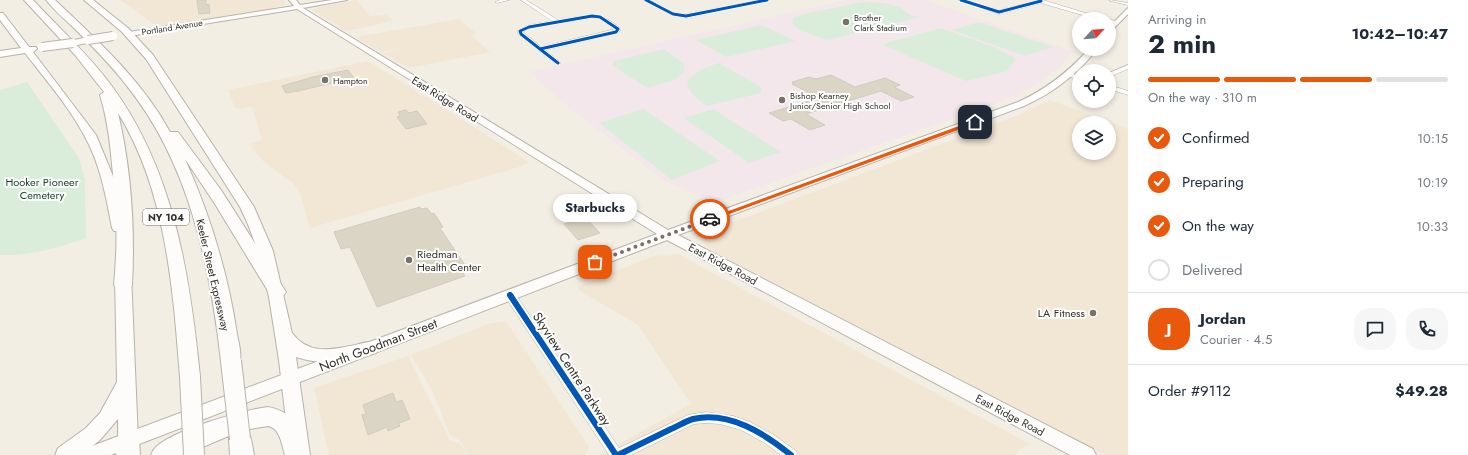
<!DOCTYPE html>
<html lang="en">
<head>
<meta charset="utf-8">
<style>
  :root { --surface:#fff; --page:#f6f6f7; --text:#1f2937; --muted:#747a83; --line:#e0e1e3; --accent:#ea580c }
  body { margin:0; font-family:Jost,sans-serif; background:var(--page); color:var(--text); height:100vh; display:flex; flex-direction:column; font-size:15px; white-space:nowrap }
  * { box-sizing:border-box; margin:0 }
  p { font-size:13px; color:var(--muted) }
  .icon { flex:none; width:22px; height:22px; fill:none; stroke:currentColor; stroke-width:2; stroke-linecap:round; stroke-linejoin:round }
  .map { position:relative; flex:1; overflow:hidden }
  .sheet { display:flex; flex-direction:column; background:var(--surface); width:340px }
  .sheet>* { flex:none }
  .needle { width:26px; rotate:64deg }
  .controls { position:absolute; left:1072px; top:12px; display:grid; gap:8px }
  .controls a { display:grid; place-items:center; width:44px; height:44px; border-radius:50%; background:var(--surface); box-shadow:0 2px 6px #0003; font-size:20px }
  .pin { position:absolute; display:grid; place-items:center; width:34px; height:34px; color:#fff; margin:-17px; border-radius:8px; box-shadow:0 2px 6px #0006 }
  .courier { position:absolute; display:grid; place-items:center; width:40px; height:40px; margin:-20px; border:3px solid #ea580c; border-radius:50%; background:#fff; color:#222; box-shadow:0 1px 5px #0007 }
  .bubble { position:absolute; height:28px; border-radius:14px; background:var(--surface); box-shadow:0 2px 6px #0003; font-size:13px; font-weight:700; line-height:28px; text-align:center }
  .head em { font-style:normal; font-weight:700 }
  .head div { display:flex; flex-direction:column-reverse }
  .head { display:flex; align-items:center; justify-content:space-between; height:68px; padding:0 20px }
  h1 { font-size:26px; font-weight:700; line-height:30px }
  .bar { display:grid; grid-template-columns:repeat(4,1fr); gap:6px 4px; align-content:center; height:48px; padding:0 20px }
  .bar i { height:5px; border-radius:3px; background:var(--line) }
  .bar .on { background:var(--accent) }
  .bar p { grid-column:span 4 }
  .line { display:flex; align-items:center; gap:10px; padding:0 20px; border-top:1px solid var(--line) }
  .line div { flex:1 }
  .round { display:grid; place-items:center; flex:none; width:42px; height:42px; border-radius:16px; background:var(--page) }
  ol { padding:0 20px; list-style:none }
  li { display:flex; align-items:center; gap:12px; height:44px }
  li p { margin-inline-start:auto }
  li .icon { padding:4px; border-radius:50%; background:var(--accent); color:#fff; stroke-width:4 }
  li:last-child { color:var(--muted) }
  li i { width:22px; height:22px; border:2px solid var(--line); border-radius:50% }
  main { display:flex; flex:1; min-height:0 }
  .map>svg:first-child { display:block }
  .built { fill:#f1e7d4; fill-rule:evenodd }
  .education { fill:#f3e7eb }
  .green { fill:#daedda }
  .building { fill:#dbd5c5; stroke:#d0ccc4 }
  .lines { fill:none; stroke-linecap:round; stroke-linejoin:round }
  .street-casing { stroke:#b7b3ab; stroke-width:1 }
  .secondary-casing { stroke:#b7b3ab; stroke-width:2 }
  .primary-casing { stroke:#b7b3ab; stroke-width:2 }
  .highway-casing { stroke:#b7b3ab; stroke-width:2 }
  .street { fill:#fdfcfb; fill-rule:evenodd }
  .secondary { fill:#fdfcfb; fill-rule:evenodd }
  .primary { fill:#fdfcfb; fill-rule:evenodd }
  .highway { fill:#fdfcfb; fill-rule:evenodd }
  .primary-bridge-casing { stroke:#b7b3ab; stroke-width:10; stroke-linecap:butt }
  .highway-bridge-casing { stroke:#b7b3ab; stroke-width:22; stroke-linecap:butt }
  .primary-bridge { stroke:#fdfcfb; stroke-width:8 }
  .highway-bridge { stroke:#fdfcfb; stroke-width:20 }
  .cycleway-far2-casing { stroke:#fff; stroke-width:4.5 }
  .cycleway-far1-casing { stroke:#fff; stroke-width:8 }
  .cycleway-casing { stroke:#fff; stroke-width:9 }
  .cycleway-far2 { stroke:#0057b8; stroke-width:3 }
  .cycleway-far1 { stroke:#0057b8; stroke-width:5 }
  .cycleway { stroke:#0057b8; stroke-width:6 }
  .route { fill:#ea580c }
  .done { stroke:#767269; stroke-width:4; stroke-dasharray:0 7.2 }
  .poi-dot { fill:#767269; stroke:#fff; stroke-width:1.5 }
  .labels { text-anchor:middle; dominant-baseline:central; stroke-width:4; stroke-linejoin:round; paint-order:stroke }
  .far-poi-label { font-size:9px; fill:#322f28; stroke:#fff; text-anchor:start }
  .far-street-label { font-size:9px; fill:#322f28; stroke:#fff }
  .shield { fill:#fff; stroke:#706d68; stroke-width:1 }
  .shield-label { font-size:10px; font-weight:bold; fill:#322f28 }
  .street-label { font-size:11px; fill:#322f28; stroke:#fff }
  .park-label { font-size:11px; fill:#143e26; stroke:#fff }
  .poi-label { font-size:11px; fill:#322f28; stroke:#fff; text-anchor:start }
  .near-street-label { font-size:13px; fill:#322f28; stroke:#fff }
</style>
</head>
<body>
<main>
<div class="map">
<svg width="1128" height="455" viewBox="0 0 1128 455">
  <rect width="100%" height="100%" fill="#f3eee3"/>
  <path class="built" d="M120,0H284L285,4L272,9L157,26Z
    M357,0L370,16L387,15L392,20L376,25L346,31L313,10L318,7Z
    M459,19L477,34L471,35L490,52L409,68L383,53L408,47L380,52L356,37Z
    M368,61L452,113L529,162L519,167L310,228L300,193L294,184L263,161L249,144L262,140L252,106L242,109L235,108L228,90Z
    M1050,100L1128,129V455H1106L711,251L704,243L702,238L709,231L1016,116ZM1079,123H1109V153H1079Z
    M679,254L711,272L1030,444L1019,450L1015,455H599L691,404L638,325L580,291L577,287L653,256Z
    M506,321L589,447L585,455H468L461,441L450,435L433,392L411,355L488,324Z
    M408,356L450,440L461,444L466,455H329L314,388Z"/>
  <path class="education" d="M845,0H924L1074,51L1057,70L1040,82L1019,94L989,106L716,202L664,181L572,110L529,72Z"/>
  <path class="green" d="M864,2L884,3L899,7L912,16L920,17L827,40L802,31L793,25V18L808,13Z
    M979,22L1053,47L1025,56L951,30Z
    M762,25L795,41L726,57L696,40Z
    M941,28L996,48L1016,59L1007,71L966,81L885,46L883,44Z
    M664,49L684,64V72L675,80L647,88L612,65L614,61Z
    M719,63L761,87V93L707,106C697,99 689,94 687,81C697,71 706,67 719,63Z
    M27,82L79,158L85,180L86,238C58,248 30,256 0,255V90Z
    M643,109L720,161L672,180L599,123Z
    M713,109L781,152L749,163L684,118Z"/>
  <path class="building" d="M197,0H206V5L209,4L210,13L199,14Z
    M348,70L354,78L298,91L286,93L282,86L313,77Z
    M831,75L855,87L885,78L900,85L894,87L914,97L901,101L881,91L806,114L825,125L810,130L791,119L783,121L769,113L818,98L792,84L794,83L792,82L809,77L816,79Z
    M406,110L409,113L417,111L427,124L406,129L397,117L400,116L398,112Z
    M420,207L421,209L427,208L432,214L434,213L443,227L440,228L469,271L463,273L465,276L377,307L350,247L341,249L334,232Z
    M585,217L600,233L578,240L564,224Z
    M393,393L396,402L402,400L410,419L399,423L400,426L388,431L387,427L368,435L362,415L366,414L363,405Z"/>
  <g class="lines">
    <defs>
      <path id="street" d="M509,0L497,3L495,2L500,0Z
        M521,0H526L558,20C585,16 599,9 621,29L618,33L545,50L561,63L556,64L518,34V30L529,25L552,21ZM592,18H599L615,29L541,47L523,32L530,28Z
        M644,0H650L674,13L686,14L760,0H769L686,18L671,15Z
        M959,0H966L999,10L1035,1V0H1043L1105,19H1096L1041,3L999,14Z
        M1110,0L1128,3V5L1110,1Z
        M1109,19L1118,22L1119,23L1116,25L1109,23Z
        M1128,65V69L1109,77V73Z
        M1070,73L1079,76V80L1068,76L1067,75Z
        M1109,85L1128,91V95L1109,89Z
        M510,291L514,292L619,448L688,415L706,412L733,416L750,422L774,435L796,451L798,455H781L765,443L741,430L720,424L706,423L694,424L631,455H609L506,298L505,295L506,292Z"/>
      <path id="secondary" d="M289,0H296L300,5L332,0H347L303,8L668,230L1018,102C1047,89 1068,72 1089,49H1097C1078,74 1053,93 1024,106L678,235L1093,449L1096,455H1070L667,240L111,455H81L84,449L657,234L297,9L129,36L125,34L129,32L294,6Z
        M1128,8V14L1109,33V27Z"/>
      <path id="primary" d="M84,0H93L128,28L153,55L254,207L273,251L292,333C309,355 330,350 355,345C363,343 368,341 376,343L379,348L376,353C349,361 323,366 296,357L310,455H290L279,360L269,297L258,251L247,222L240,207L146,59L122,32Z
        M0,13H3L29,47H36L37,49L33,52L96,135L115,181L126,228L124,231H114L112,228C106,196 100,163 84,135C68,105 45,79 25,53L0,57V51L21,48L0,20Z
        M88,37L92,40L91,42L73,46L69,43L70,41Z
        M123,268L128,269L131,273L138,441L135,447L128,450L121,447L118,441V419L100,440L81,455H55L58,448L86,428L100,413L117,382L115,273L118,269Z"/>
      <path id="highway" d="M24,0H33C59,28 88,54 111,85C174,170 190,275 200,377L197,383L190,385L183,383L180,377C173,289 166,190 118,113C131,168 135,228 132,285L129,289L123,291L117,289L114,285C118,245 117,205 112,165C110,141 107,118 100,95L104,92L75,55Z
        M46,0H55C97,40 142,80 170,132H178L221,190L286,292L283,296L277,298L271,296L215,204L185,159C210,215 228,273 237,334C239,345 243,357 238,367L231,369L224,367L221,361C210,265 189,163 127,86C111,65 92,46 74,28C64,19 54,10 46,0Z
        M268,407C296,412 300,431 309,455H285C282,445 280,428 268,426L244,430L248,432L251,439L254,455H230L229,439L231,435L184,455H151C152,452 154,449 156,447C174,430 243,410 268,407Z
        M128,431L136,434L139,441L140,455H116L117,441L120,434Z"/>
    </defs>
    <use href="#street" class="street-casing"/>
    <use href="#secondary" class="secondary-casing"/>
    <use href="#primary" class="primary-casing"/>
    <use href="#highway" class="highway-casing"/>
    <use href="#street" class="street"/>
    <use href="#secondary" class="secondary"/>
    <use href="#primary" class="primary"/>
    <use href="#highway" class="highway"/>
    <defs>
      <path id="primary-bridge" d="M88,40L113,36
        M42,47L73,43"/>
      <path id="highway-bridge" d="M231,361L240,439
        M190,377L194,455"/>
    </defs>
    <use href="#primary-bridge" class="primary-bridge-casing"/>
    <use href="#highway-bridge" class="highway-bridge-casing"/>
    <use href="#primary-bridge" class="primary-bridge"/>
    <use href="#highway-bridge" class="highway-bridge"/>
    <defs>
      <path id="cycleway-far2" d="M646,0L673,14L686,16L767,0
        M961,0L999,12L1041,1
        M592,16L600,17L618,29L616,32L540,49L521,34L520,31L529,27Z
        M540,49L558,63"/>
      <path id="cycleway-far1" d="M510,295L511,296"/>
      <path id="cycleway" d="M510,295L616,455
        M618,455C636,446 653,438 671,429C678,426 686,421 693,419C729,411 764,433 791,455"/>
    </defs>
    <use href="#cycleway-far2" class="cycleway-far2-casing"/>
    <use href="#cycleway-far1" class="cycleway-far1-casing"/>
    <use href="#cycleway" class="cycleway-casing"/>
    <use href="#cycleway-far2" class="cycleway-far2"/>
    <use href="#cycleway-far1" class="cycleway-far1"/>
    <use href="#cycleway" class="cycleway"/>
  </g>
  <path class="route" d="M975,120L977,123L713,220L707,219Z"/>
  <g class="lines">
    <path class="done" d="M595,262L710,219"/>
  </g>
  <g class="poi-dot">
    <circle cx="846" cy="22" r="4"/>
    <circle cx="325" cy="80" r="4"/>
    <circle cx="782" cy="100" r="4"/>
    <circle cx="409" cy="260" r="4"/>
    <circle cx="1093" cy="313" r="4"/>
  </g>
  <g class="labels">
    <g class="far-poi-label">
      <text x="854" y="17">Brother<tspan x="854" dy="10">Clark Stadium</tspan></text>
      <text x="333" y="80">Hampton</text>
      <text x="790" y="95">Bishop Kearney<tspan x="790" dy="10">Junior/Senior High School</tspan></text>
    </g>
    <g class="far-street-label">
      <text transform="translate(172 27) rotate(-9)">Portland Avenue</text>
    </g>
    <rect class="shield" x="143" y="209" width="46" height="16" rx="3"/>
    <g class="shield-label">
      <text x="166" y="217">NY 104</text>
    </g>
    <g class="street-label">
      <text transform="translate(445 99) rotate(32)">East Ridge Road</text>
      <text transform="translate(723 264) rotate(28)">East Ridge Road</text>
      <text transform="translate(213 275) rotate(77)">Keeler Street Expressway</text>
      <text transform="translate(1010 415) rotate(28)">East Ridge Road</text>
    </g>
    <g class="park-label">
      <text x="42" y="182">Hooker Pioneer<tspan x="42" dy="13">Cemetery</tspan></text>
    </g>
    <g class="poi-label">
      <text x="417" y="254">Riedman<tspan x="417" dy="13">Health Center</tspan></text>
      <text x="1085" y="313" text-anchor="end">LA Fitness</text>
    </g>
    <g class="near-street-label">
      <text transform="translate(378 345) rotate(-21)">North Goodman Street</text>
      <text transform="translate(572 369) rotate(57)">Skyview Centre Parkway</text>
    </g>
  </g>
</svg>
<div class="controls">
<a><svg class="needle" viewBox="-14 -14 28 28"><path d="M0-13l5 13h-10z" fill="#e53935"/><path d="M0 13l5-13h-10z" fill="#747a83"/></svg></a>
<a><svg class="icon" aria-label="locate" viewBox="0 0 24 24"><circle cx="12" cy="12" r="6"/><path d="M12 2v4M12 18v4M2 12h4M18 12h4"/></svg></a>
<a><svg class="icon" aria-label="layers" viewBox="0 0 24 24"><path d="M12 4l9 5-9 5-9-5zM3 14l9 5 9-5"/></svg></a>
</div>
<div class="pin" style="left:595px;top:262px;background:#ea580c"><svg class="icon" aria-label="bag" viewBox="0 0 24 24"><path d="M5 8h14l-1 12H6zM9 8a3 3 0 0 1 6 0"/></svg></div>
<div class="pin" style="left:975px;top:122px;background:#1f2937"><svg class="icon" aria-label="home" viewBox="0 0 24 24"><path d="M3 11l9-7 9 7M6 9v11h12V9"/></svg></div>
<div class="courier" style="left:710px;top:219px"><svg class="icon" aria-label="car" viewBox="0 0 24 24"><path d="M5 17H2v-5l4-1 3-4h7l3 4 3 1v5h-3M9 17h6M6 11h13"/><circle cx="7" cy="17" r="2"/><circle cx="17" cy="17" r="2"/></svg></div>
<div class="bubble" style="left:553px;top:194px;width:84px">Starbucks</div>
</div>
<section class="sheet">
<div class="head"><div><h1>2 min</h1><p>Arriving in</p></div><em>10:42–10:47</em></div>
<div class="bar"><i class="on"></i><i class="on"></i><i class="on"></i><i></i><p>On the way · 310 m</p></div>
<ol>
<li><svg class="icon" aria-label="check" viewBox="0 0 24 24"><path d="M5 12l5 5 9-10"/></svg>Confirmed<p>10:15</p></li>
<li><svg class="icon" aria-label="check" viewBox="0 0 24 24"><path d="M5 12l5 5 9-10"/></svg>Preparing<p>10:19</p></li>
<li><svg class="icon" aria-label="check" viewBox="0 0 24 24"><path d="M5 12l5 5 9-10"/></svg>On the way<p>10:33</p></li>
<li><i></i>Delivered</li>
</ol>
<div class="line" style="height:72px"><b class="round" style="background:var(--accent);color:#fff">J</b><div><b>Jordan</b><p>Courier · 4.5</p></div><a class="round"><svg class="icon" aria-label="chat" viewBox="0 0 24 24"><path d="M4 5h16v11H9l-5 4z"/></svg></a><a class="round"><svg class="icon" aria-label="phone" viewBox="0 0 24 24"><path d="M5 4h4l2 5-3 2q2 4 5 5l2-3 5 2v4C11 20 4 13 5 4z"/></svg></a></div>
<div class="line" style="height:52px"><div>Order #9112</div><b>$49.28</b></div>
</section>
</main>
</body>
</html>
